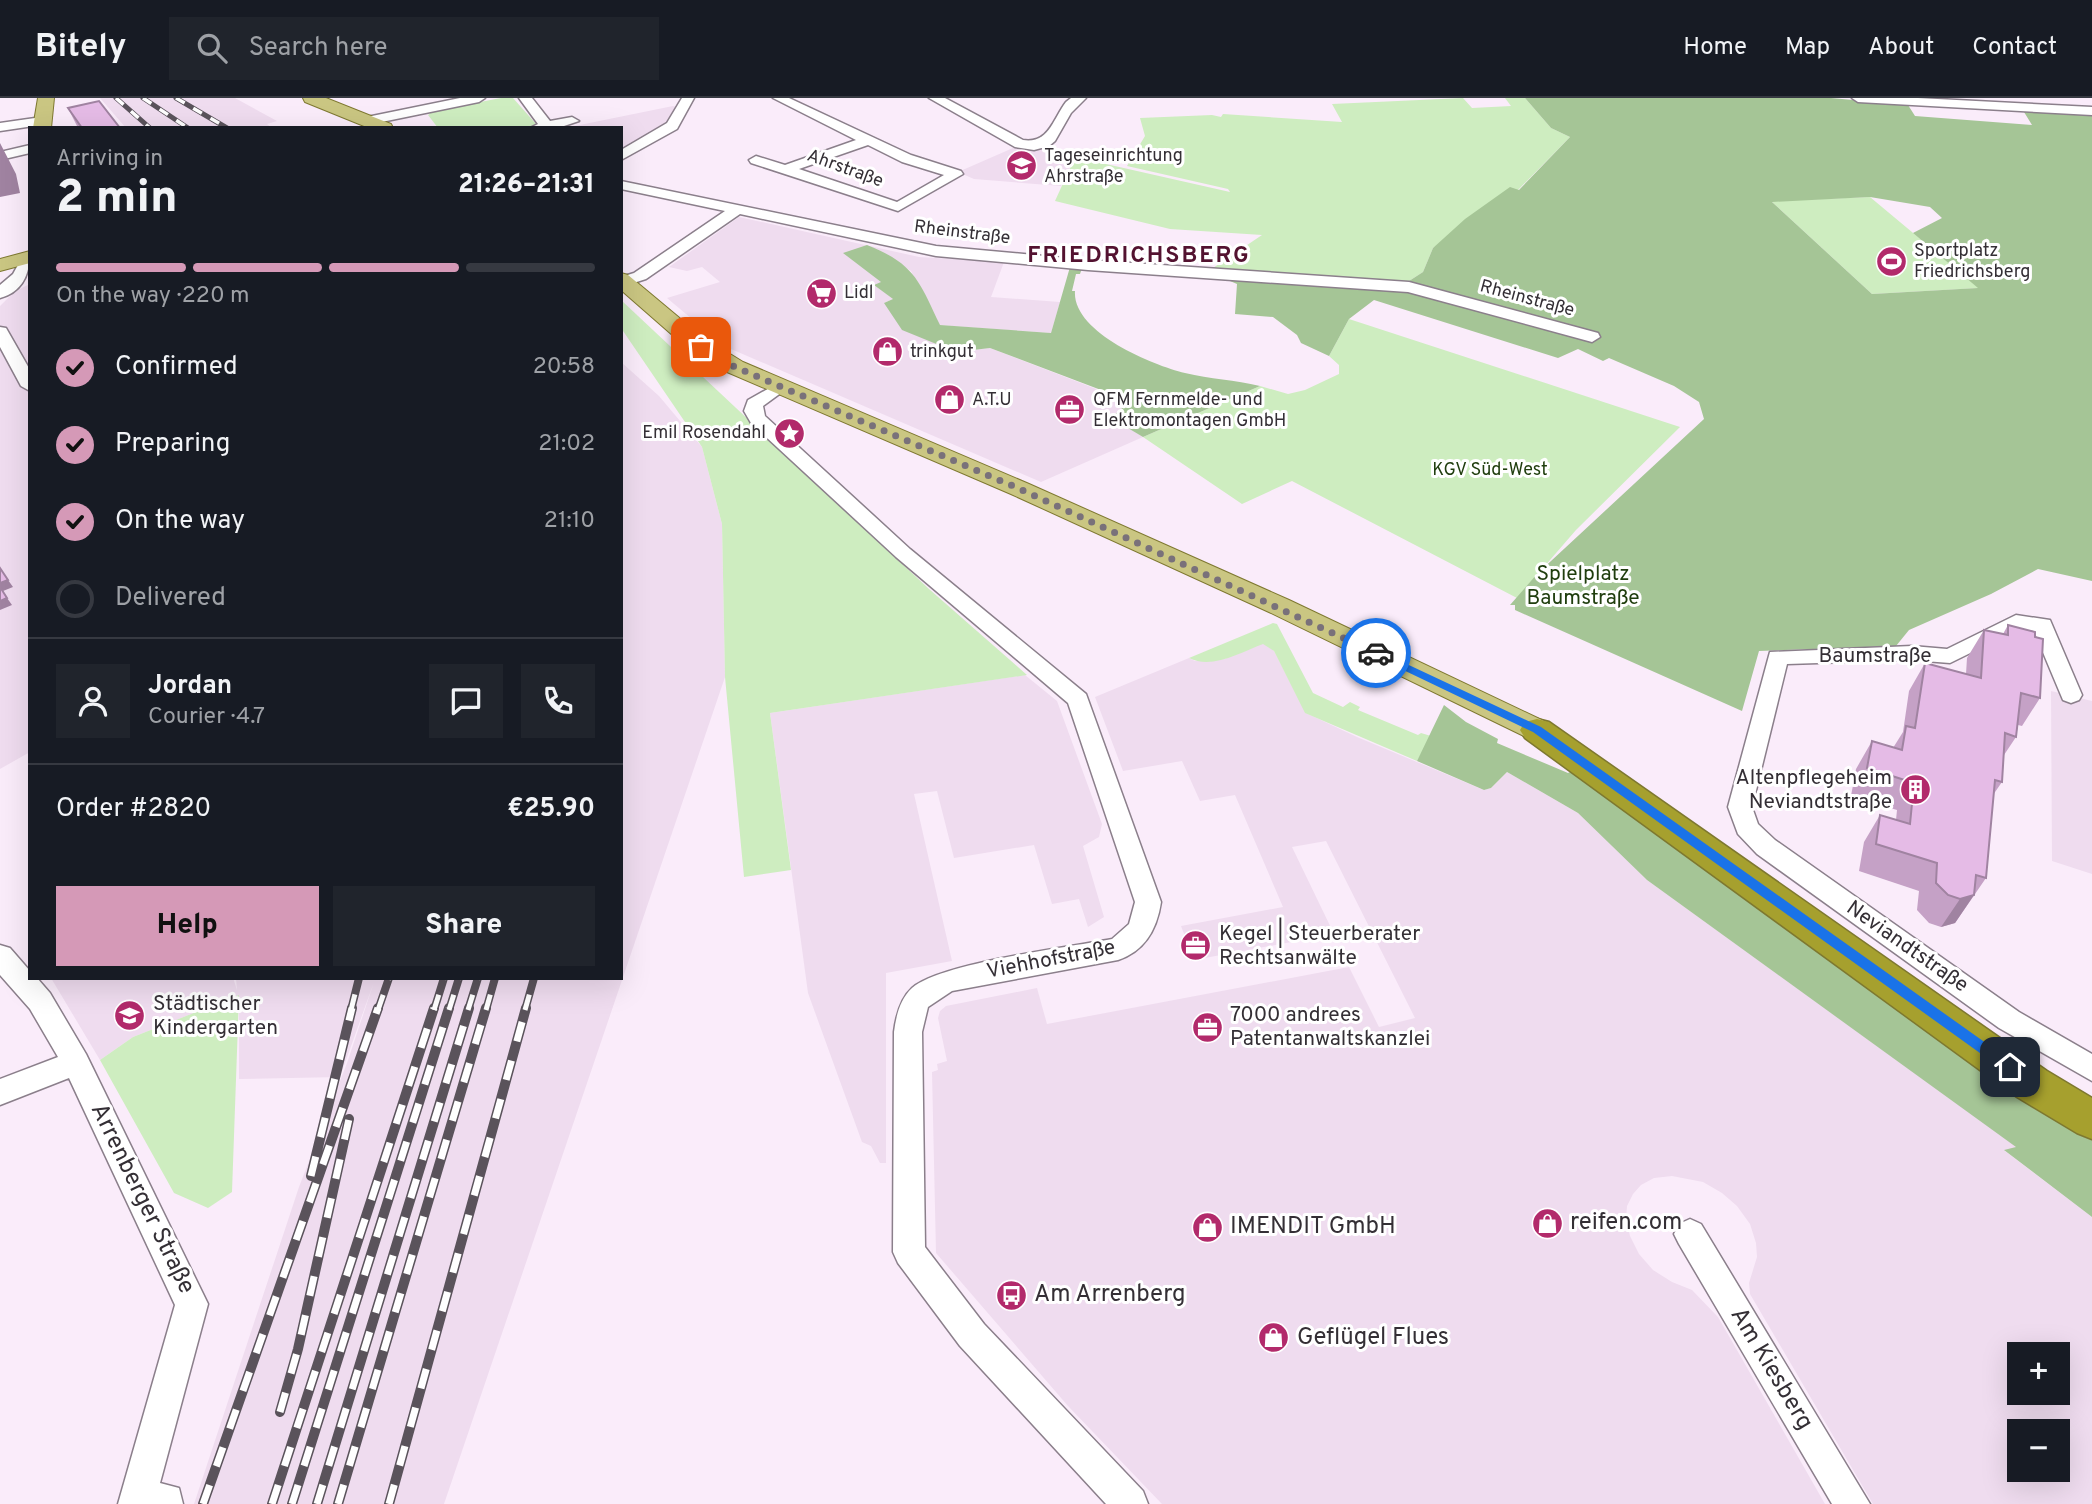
<!DOCTYPE html>
<html lang="en">
<head>
<meta charset="utf-8">
<style>
  :root { --surface:#171b24; --page:#20242c; --text:#f1f3f6; --muted:#9ea1a6; --line:#363941; --accent:#d599b7 }
  body { margin:0; font-family:Overpass,sans-serif; background:var(--page); color:var(--text); height:100vh; display:flex; flex-direction:column; font-size:26px; white-space:nowrap }
  * { box-sizing:border-box; margin:0 }
  p { font-size:23px; color:var(--muted) }
  .icon { flex:none; width:38px; height:38px; fill:none; stroke:currentColor; stroke-width:2; stroke-linecap:round; stroke-linejoin:round }
  .map { position:relative; flex:1; overflow:hidden }
  .drawer { position:absolute; left:28px; top:28px; width:595px; height:854px; display:flex; flex-direction:column; background:var(--surface); border-radius:0px; box-shadow:0 7px 28px #0002 }
  .drawer>* { flex:none }
  .buttons { position:absolute; left:2007px; top:1244px; display:grid; gap:14px }
  .buttons a { display:grid; place-items:center; width:63px; height:63px; border-radius:0px; background:var(--surface); box-shadow:0 7px 28px #0002; font-size:35px }
  .pin { position:absolute; display:grid; place-items:center; width:60px; height:60px; color:#fff; margin:-30px; border-radius:14px; box-shadow:0 4px 10px #0006 }
  .courier { position:absolute; display:grid; place-items:center; width:70px; height:70px; margin:-35px; border:5px solid #1a73e8; border-radius:50%; background:#fff; color:#222; box-shadow:0 2px 9px #0007 }
  .summary em { font-style:normal; font-weight:800 }
  .summary div { display:flex; flex-direction:column-reverse }
  .summary { display:flex; align-items:center; justify-content:space-between; height:119px; padding:0 28px }
  h1 { font-size:46px; font-weight:800; line-height:52px }
  .bar { display:grid; grid-template-columns:repeat(4,1fr); gap:10px 7px; align-content:center; height:84px; padding:0 28px }
  .bar i { height:9px; border-radius:5px; background:var(--line) }
  .bar .on { background:var(--accent) }
  .bar p { grid-column:span 4 }
  .line { display:flex; align-items:center; gap:18px; padding:0 28px; border-top:2px solid var(--line) }
  .line div { flex:1 }
  .round { display:grid; place-items:center; flex:none; width:74px; height:74px; border-radius:0px; background:var(--page) }
  ol { padding:0 28px; list-style:none }
  li { display:flex; align-items:center; gap:21px; height:77px }
  li p { margin-inline-start:auto }
  li .icon { padding:7px; border-radius:50%; background:var(--accent); color:#111; stroke-width:4 }
  li:last-child { color:var(--muted) }
  li i { width:38px; height:38px; border:4px solid var(--line); border-radius:50% }
  .cta { display:flex; gap:14px; margin-top:auto; padding:14px 28px }
  .cta a { flex:1; height:80px; border-radius:0px; background:var(--accent); color:#111; font-size:28px; font-weight:800; line-height:80px; text-align:center }
  .cta a+a { background:var(--page); color:var(--text) }
  header { display:flex; align-items:center; gap:42px; box-sizing:border-box; height:98px; padding:0 35px; background:var(--surface); border-bottom:2px solid var(--line) }
  header strong { font-size:33px }
  nav { display:flex; gap:38px; margin-inline-start:auto; font-size:24px }
  .search { width:490px; height:63px; background:var(--page); display:flex; align-items:center; gap:18px; box-sizing:border-box; padding:0 24px; border-radius:0px; color:var(--muted); font-size:26px }
  .map>svg:first-child { display:block }
  .built { fill:#efdcef; fill-rule:evenodd }
  .green { fill:#ceedc0 }
  .forest { fill:#a5c596; fill-rule:evenodd }
  .lines { fill:none; stroke-linecap:round; stroke-linejoin:round }
  .minor-casing { stroke:#8b7f8b; stroke-width:3 }
  .major-casing { stroke:#7e7830; stroke-width:2 }
  .highway-casing { stroke:#7e7830; stroke-width:3 }
  .minor { fill:#fff; fill-rule:evenodd }
  .major { fill:#cac682; fill-rule:evenodd }
  .highway { fill:#a6a02e; fill-rule:evenodd }
  .rail-far2-casing { stroke:#5a535b; stroke-width:5 }
  .rail-far1-casing { stroke:#5a535b; stroke-width:8 }
  .rail-casing { stroke:#5a535b; stroke-width:10 }
  .rail-far2 { stroke:#fff; stroke-width:3.5; stroke-dasharray:10; stroke-linecap:butt }
  .rail-far1 { stroke:#fff; stroke-width:5; stroke-dasharray:16; stroke-linecap:butt }
  .rail { stroke:#fff; stroke-width:7; stroke-dasharray:20; stroke-linecap:butt }
  .wall { fill:#c5a1c6 }
  .shaded-wall { fill:#a083a1 }
  .building { fill:#e5bbe6; stroke:#a083a1; stroke-width:2 }
  .route { fill:#1a73e8 }
  .done { stroke:#79717a; stroke-width:7; stroke-dasharray:0 12.6 }
  .labels { text-anchor:middle; dominant-baseline:central; stroke-width:6; stroke-linejoin:round; paint-order:stroke }
  .far-poi-label { font-size:18px; fill:#342f35; stroke:#fff; text-anchor:start }
  .far-street-label { font-size:18px; fill:#342f35; stroke:#fff }
  .far-park-label { font-size:18px; fill:#203e0e; stroke:#fff }
  .park-label { font-size:21px; fill:#203e0e; stroke:#fff }
  .street-label { font-size:21px; fill:#342f35; stroke:#fff }
  .poi-label { font-size:21px; fill:#342f35; stroke:#fff; text-anchor:start }
  .far-district-label { font-size:23px; font-weight:bold; letter-spacing:2px; fill:#531230; stroke:#fff }
  .near-street-label { font-size:24px; fill:#342f35; stroke:#fff }
  .near-poi-label { font-size:24px; fill:#342f35; stroke:#fff; text-anchor:start }
</style>
</head>
<body>
<header>
<strong>Bitely</strong>
<div class="search"><svg class="icon" aria-label="search" viewBox="0 0 24 24"><circle cx="10" cy="10" r="6"/><path d="M15 15l6 6"/></svg>Search here</div>
<nav><a>Home</a><a>Map</a><a>About</a><a>Contact</a></nav>
</header>
<div class="map">
<svg width="2092" height="1406" viewBox="0 0 2092 1406">
  <rect width="100%" height="100%" fill="#faecfa"/>
  <path class="built" d="M100,0H235L277,23L267,26L272,30H126Z
    M673,8L677,9L668,27L621,54V30H565Z
    M1013,50L1045,51L1075,59L1061,88L974,81L958,74Z
    M739,119L919,159L1004,164L991,199L1060,204L1051,235L939,227L911,173L876,151L882,184L875,187L893,201L884,205L956,254L990,250L1130,304L1112,320L1143,339L1041,384L724,248L667,200L720,184L702,169L687,173L669,169Z
    M30,186V654L0,671V208L15,193Z
    M621,264L659,298L702,349L722,426L725,579L444,1406H194L299,1089L347,965L374,884L340,979L239,981V897L133,939L100,962L51,880H233L237,892L236,880H621Z
    M1263,545L1274,553L1306,615L1357,639L1484,692L1491,690L1507,674L1578,715L1647,782L2017,1049L2005,1053L2092,1119V1406H1873L1750,1196L1749,1185L1757,1159L1756,1145L1750,1126L1737,1108L1722,1095L1703,1084L1672,1078L1654,1080L1641,1087L1633,1096L1627,1108L1626,1122L1630,1138L1639,1156L1653,1172L1672,1184L1692,1192L1718,1219L1825,1406H1162L1068,1308L936,1155L932,974L938,972L937,966L947,963L938,920L940,913L946,908L1037,890L1047,926L1349,869L1379,929L1415,920L1326,743L1292,749L1334,836L1194,862L1181,828L1283,809L1235,697L1200,703L1182,663L1123,673L1095,599L1189,560L1195,563L1224,561ZM2020,1256H2058V1295H2020ZM2020,1334H2058V1372H2020Z
    M1025,577L1057,603L1102,726L1099,739L1083,748L1104,819L1088,829L1079,801L1052,806L1034,747L954,760L937,693L914,696L952,863L886,875V1065H880L871,1048L862,1044L808,895L770,615Z
    M2051,593L2092,603V776L2052,763Z"/>
  <path class="green" d="M501,0H513L537,27L522,30H438L428,17L433,13Z
    M1463,0L1472,10L1511,8L1505,0H1525L1551,30L1570,39L1518,92L1433,150L1423,174L1406,185L1210,172L1262,137L1170,131L1055,103L1075,59L1230,94L1228,91L1127,68L1145,38L1140,20L1212,17L1221,19L1223,16L1342,24L1332,6Z
    M1870,99L1979,190L1872,196L1771,103Z
    M621,202L929,491L1027,577L770,615L791,772L744,779L725,579L722,426L702,349L621,230Z
    M1349,221L1680,329L1576,432L1517,500L1292,383L1242,406L1143,339L1260,288L1288,296L1305,292L1339,276V267L1329,258Z
    M1273,525L1277,526L1313,595L1343,609L1350,604L1360,609L1358,612L1418,637L1421,635L1431,638L1417,663L1305,615L1274,553L1263,546C1241,554 1212,572 1189,560Z
    M239,897L232,1094L208,1110L174,1095L100,962L133,939Z"/>
  <path class="forest" d="M1525,0H1831L1908,7L1915,18L2032,27L2024,14L2092,16V483L2038,471L1991,496L1909,532L1896,548L1759,553L1742,613L1515,512V507H1510L1537,476L1704,321L1699,304L1674,288L1609,260L1603,263L1578,251L1558,260L1374,202L1349,221L1329,258L1301,245L1297,237L1273,219L1235,216L1237,186L1223,180L1406,185L1423,174L1433,150L1465,121L1510,89L1519,92L1570,39L1551,30ZM1870,99L1930,109L1942,120L1913,135L1978,190L1872,196L1772,104Z
    M867,147C915,166 919,183 940,227L1051,235L1070,169L1082,170L1080,176H1076L1072,193H1075C1072,234 1152,267 1185,275C1210,281 1235,282 1260,288L1143,339L1111,320L1130,303L990,250L956,254L902,232L884,205L893,201L874,187L881,184L843,155Z
    M1444,607L1466,624L1498,641L1497,645L1568,675L1572,673L2092,1035V1119L2004,1052L2016,1049L1647,782L1578,715L1507,674L1491,690L1484,692L1417,663Z"/>
  <g class="lines">
    <defs>
      <path id="minor" d="M460,0H485L479,4L367,27L360,23L367,19Z
        M519,0H532L550,23L572,19L579,23L558,30H530L538,26Z
        M682,0H694L677,31L621,62V52L667,25Z
        M773,0H789L911,57L961,73L963,76L898,113L751,65L749,62L756,58L785,67L856,42ZM868,47L902,64L944,77L897,104L799,71Z
        M929,0H945L1023,42C1049,46 1053,21 1066,4L1071,0H1086L1071,15L1055,43L1049,48L1034,52L1015,49Z
        M1852,0H1918L2092,9V17L1858,4Z
        M42,19L47,20V26L0,33V25Z
        M30,47V55L0,62V54Z
        M621,83L936,148L1088,162L1409,184L1598,235L1600,239L1592,244L1408,194L1088,172L936,158L740,116L646,181L624,188L621,187V179L634,175L725,113L621,91Z
        M30,154C30,175 23,194 0,200V187L13,176L24,156Z
        M0,229L6,230L30,272V293L21,288L0,249Z
        M780,284L789,289L763,308L765,318L910,451L1086,596L1161,804C1157,831 1145,853 1118,862L952,893L928,909L922,934L925,1149L984,1226L1143,1393L1148,1406H1106L960,1248L898,1165L893,1154L894,934C896,918 900,901 912,890C940,865 1070,849 1112,841L1129,826L1135,804L1068,605L896,459L751,325L744,313L748,302Z
        M2016,517L2050,522L2082,597L2079,602L2071,605L2063,602L2034,533L2019,531L1950,565L1912,562L1787,566L1752,709L1758,726L1775,742L2019,914L2092,956V983L1999,930L1757,756L1738,736L1728,709L1770,554L1912,548L1947,551Z
        M0,847L10,850L30,873V880H37L50,895L86,956L208,1206L160,1385L179,1390L183,1406H118L175,1207L69,980L0,1007V981L58,959L30,911L0,877Z
        M1690,1121L1701,1126L1870,1406H1832L1679,1146L1674,1136L1679,1126Z"/>
      <path id="major" d="M38,0H54L51,30H33Z
        M303,0H326L391,26L393,30H369L305,4Z
        M30,153V165L0,173V161Z
        M621,175L628,177L701,238L743,264L1029,386L1289,502L1548,625L1552,632L1548,639L1537,642L1526,639L1269,514L1011,396L727,274L685,248L621,192Z"/>
      <path id="highway" d="M1537,621L1549,624L2047,973L2092,1000V1041L2077,1035L2017,999L1525,640L1520,632L1525,624Z"/>
    </defs>
    <use href="#minor" class="minor-casing"/>
    <use href="#major" class="major-casing"/>
    <use href="#highway" class="highway-casing"/>
    <use href="#minor" class="minor"/>
    <use href="#major" class="major"/>
    <use href="#highway" class="highway"/>
    <defs>
      <path id="rail-far2" d="M116,0L150,30
        M143,0L188,30
        M176,0L227,30"/>
      <path id="rail-far1" d="M351,912L359,880
        M378,912L389,880
        M434,912L444,880
        M449,912L459,880
        M468,912L478,880
        M486,912L495,880
        M525,912L534,880"/>
      <path id="rail" d="M311,1078L352,910
        M280,1314L298,1251L349,1021
        M203,1406L378,910
        M272,1406L434,910
        M292,1406L449,910
        M317,1406L469,910
        M338,1406L486,910
        M389,1406L526,910"/>
    </defs>
    <use href="#rail-far2" class="rail-far2-casing"/>
    <use href="#rail-far1" class="rail-far1-casing"/>
    <use href="#rail" class="rail-casing"/>
    <use href="#rail-far2" class="rail-far2"/>
    <use href="#rail-far1" class="rail-far1"/>
    <use href="#rail" class="rail"/>
  </g>
  <path class="wall" d="M68,10L120,30H78Z
    M2008,527L2040,600L2022,628L2018,627L2016,639L2004,657L2002,684L1993,697L1986,780L1955,825L1941,829L1929,825L1917,812L1919,793L1859,773L1864,744L1880,717L1896,722L1897,712L1851,698L1856,671L1872,643L1893,650L1903,634L1909,593L1925,565L1966,576L1967,560L1984,532L2003,536Z"/>
  <path class="shaded-wall" d="M0,45L16,76L20,95L0,99Z
    M8,482L13,489L3,493L0,489V485Z
    M7,500L12,507L0,512V503Z
    M1974,797L1955,825L1941,829L1960,801Z"/>
  <path class="building" d="M99,3L120,30H82L68,10Z
    M0,49L2,61L0,62Z
    M0,470L8,482L0,485Z
    M0,489L7,500L0,503Z
    M2008,527L2035,534V539L2043,541L2040,600L2021,595L2016,639L2005,635L2002,684L1995,682L1986,780L1976,777L1974,797L1960,801L1948,797L1936,785L1937,765L1876,746L1880,717L1910,726L1914,685L1867,670L1872,643L1902,652L1906,628L1915,630L1925,565L1981,580L1984,532L2008,537Z"/>
  <path class="route" d="M1372,553H1379L1541,629L2014,965V973H2005L1533,634L1372,557Z"/>
  <g class="lines">
    <path class="done" d="M701,249L735,269L1020,391L1376,555"/>
  </g>
  <defs>
    <symbol id="school-disc" viewBox="-11 -11 22 22"><circle r="9.5" fill="#b22a6b" stroke="#fff"/><path d="M0-5L7-2L0 1L-7-2ZM-4 1L0 2.5L4 1V4Q0 6-4 4Z" fill="#fff"/></symbol>
    <symbol id="stadium-disc" viewBox="-11 -11 22 22"><circle r="9.5" fill="#b22a6b" stroke="#fff"/><path d="M0-5a6.5 5 0 1 0 0 10a6.5 5 0 1 0 0-10ZM-3.5-1.8h7v3.6h-7Z" fill="#fff"/></symbol>
    <symbol id="supermarket-disc" viewBox="-11 -11 22 22"><circle r="9.5" fill="#b22a6b" stroke="#fff"/><path d="M-6-5.5h2.5l.6 2H6L4.5 2H-2.5L-4.4-4H-6ZM-1.5 3.2a1.3 1.3 0 1 0 .1 0ZM3 3.2a1.3 1.3 0 1 0 .1 0Z" fill="#fff"/></symbol>
    <symbol id="shop-disc" viewBox="-11 -11 22 22"><circle r="9.5" fill="#b22a6b" stroke="#fff"/><path d="M-5-2.5h2.3a2.7 3.5 0 0 1 5.4 0H5L5.5 6h-11ZM-1.5-2.5h3a1.5 2.3 0 0 0-3 0Z" fill="#fff"/></symbol>
    <symbol id="office-disc" viewBox="-11 -11 22 22"><circle r="9.5" fill="#b22a6b" stroke="#fff"/><path d="M-6-3h4V-5.5h4V-3h4V5H-6ZM-1-4.5V-3h2v-1.5ZM-6 0V1H6V0Z" fill="#fff"/></symbol>
    <symbol id="sight-disc" viewBox="-11 -11 22 22"><circle r="9.5" fill="#b22a6b" stroke="#fff"/><path d="M0-6L1.8-2.2L6-1.7L2.9 1.2L3.7 5.4L0 3.3L-3.7 5.4L-2.9 1.2L-6-1.7L-1.8-2.2Z" fill="#fff"/></symbol>
    <symbol id="building-disc" viewBox="-11 -11 22 22"><circle r="9.5" fill="#b22a6b" stroke="#fff"/><path d="M-4-6H4V6H1V3H-1V6H-4ZM-2.5-4.3h1.7v1.8h-1.7ZM.8-4.3h1.7v1.8H.8ZM-2.5-1h1.7V.8h-1.7ZM.8-1h1.7V.8H.8Z" fill="#fff"/></symbol>
    <symbol id="bus-disc" viewBox="-11 -11 22 22"><circle r="9.5" fill="#b22a6b" stroke="#fff"/><path d="M-5-6H5V4H4V6H2V4H-2V6H-4V4H-5ZM-3.5-4V0h7V-4ZM-3.5 1.2v1.5H-2V1.2ZM2 1.2v1.5H3.5V1.2Z" fill="#fff"/></symbol>
  </defs>
  <g fill-rule="evenodd">
    <use href="#school-disc" x="1004" y="50" width="35" height="35"/>
    <use href="#stadium-disc" x="1874" y="146" width="35" height="35"/>
    <use href="#supermarket-disc" x="804" y="178" width="35" height="35"/>
    <use href="#shop-disc" x="870" y="236" width="35" height="35"/>
    <use href="#shop-disc" x="932" y="284" width="35" height="35"/>
    <use href="#office-disc" x="1052" y="294" width="35" height="35"/>
    <use href="#sight-disc" x="772" y="318" width="35" height="35"/>
    <use href="#building-disc" x="1898" y="674" width="35" height="35"/>
    <use href="#office-disc" x="1178" y="830" width="35" height="35"/>
    <use href="#school-disc" x="112" y="900" width="35" height="35"/>
    <use href="#office-disc" x="1190" y="912" width="35" height="35"/>
    <use href="#shop-disc" x="1530" y="1108" width="35" height="35"/>
    <use href="#shop-disc" x="1190" y="1112" width="35" height="35"/>
    <use href="#bus-disc" x="994" y="1180" width="35" height="35"/>
    <use href="#shop-disc" x="1256" y="1222" width="35" height="35"/>
  </g>
  <g class="labels">
    <g class="far-poi-label">
      <text x="1044" y="58">Tageseinrichtung<tspan x="1044" dy="21">Ahrstraße</tspan></text>
      <text x="1914" y="153">Sportplatz<tspan x="1914" dy="21">Friedrichsberg</tspan></text>
      <text x="844" y="195">Lidl</text>
      <text x="910" y="254">trinkgut</text>
      <text x="972" y="302">A.T.U</text>
      <text x="1093" y="302">QFM Fernmelde- und<tspan x="1093" dy="21">Elektromontagen GmbH</tspan></text>
      <text x="766" y="335" text-anchor="end">Emil Rosendahl</text>
    </g>
    <g class="far-street-label">
      <text transform="translate(845 71) rotate(20)">Ahrstraße</text>
      <text transform="translate(962 135) rotate(7)">Rheinstraße</text>
      <text transform="translate(1527 201) rotate(15)">Rheinstraße</text>
    </g>
    <g class="far-park-label">
      <text x="1490" y="372">KGV Süd-West</text>
    </g>
    <g class="park-label">
      <text x="1583" y="476">Spielplatz<tspan x="1583" dy="24">Baumstraße</tspan></text>
    </g>
    <g class="street-label">
      <text x="1875" y="558">Baumstraße</text>
      <text transform="translate(1907 849) rotate(35)">Neviandtstraße</text>
      <text transform="translate(1051 862) rotate(-11)">Viehhofstraße</text>
    </g>
    <g class="poi-label">
      <text x="1892" y="680" text-anchor="end">Altenpflegeheim<tspan x="1892" dy="24">Neviandtstraße</tspan></text>
      <text x="1219" y="836">Kegel | Steuerberater<tspan x="1219" dy="24">Rechtsanwälte</tspan></text>
      <text x="153" y="906">Städtischer<tspan x="153" dy="24">Kindergarten</tspan></text>
      <text x="1230" y="917">7000 andrees<tspan x="1230" dy="24">Patentanwaltskanzlei</tspan></text>
    </g>
    <g class="far-district-label">
      <text x="1139" y="158">FRIEDRICHSBERG</text>
    </g>
    <g class="near-street-label">
      <text transform="translate(142 1101) rotate(64)">Arrenberger Straße</text>
      <text transform="translate(1771 1271) rotate(59)">Am Kiesberg</text>
    </g>
    <g class="near-poi-label">
      <text x="1570" y="1125">reifen.com</text>
      <text x="1230" y="1129">IMENDIT GmbH</text>
      <text x="1034" y="1197">Am Arrenberg</text>
      <text x="1297" y="1240">Geflügel Flues</text>
    </g>
  </g>
</svg>
<div class="buttons">
<a>+</a>
<a>−</a>
</div>
<div class="pin" style="left:701px;top:249px;background:#ea580c"><svg class="icon" aria-label="bag" viewBox="0 0 24 24"><path d="M5 8h14l-1 12H6zM9 8a3 3 0 0 1 6 0"/></svg></div>
<div class="pin" style="left:2010px;top:969px;background:#1f2937"><svg class="icon" aria-label="home" viewBox="0 0 24 24"><path d="M3 11l9-7 9 7M6 9v11h12V9"/></svg></div>
<div class="courier" style="left:1376px;top:555px"><svg class="icon" aria-label="car" viewBox="0 0 24 24"><path d="M5 17H2v-5l4-1 3-4h7l3 4 3 1v5h-3M9 17h6M6 11h13"/><circle cx="7" cy="17" r="2"/><circle cx="17" cy="17" r="2"/></svg></div>
<section class="drawer">
<div class="summary"><div><h1>2 min</h1><p>Arriving in</p></div><em>21:26–21:31</em></div>
<div class="bar"><i class="on"></i><i class="on"></i><i class="on"></i><i></i><p>On the way · 220 m</p></div>
<ol>
<li><svg class="icon" aria-label="check" viewBox="0 0 24 24"><path d="M5 12l5 5 9-10"/></svg>Confirmed<p>20:58</p></li>
<li><svg class="icon" aria-label="check" viewBox="0 0 24 24"><path d="M5 12l5 5 9-10"/></svg>Preparing<p>21:02</p></li>
<li><svg class="icon" aria-label="check" viewBox="0 0 24 24"><path d="M5 12l5 5 9-10"/></svg>On the way<p>21:10</p></li>
<li><i></i>Delivered</li>
</ol>
<div class="line" style="height:126px"><a class="round"><svg class="icon" aria-label="person" viewBox="0 0 24 24"><circle cx="12" cy="8" r="4"/><path d="M4 21q1-7 8-7t8 7"/></svg></a><div><b>Jordan</b><p>Courier · 4.7</p></div><a class="round"><svg class="icon" aria-label="chat" viewBox="0 0 24 24"><path d="M4 5h16v11H9l-5 4z"/></svg></a><a class="round"><svg class="icon" aria-label="phone" viewBox="0 0 24 24"><path d="M5 4h4l2 5-3 2q2 4 5 5l2-3 5 2v4C11 20 4 13 5 4z"/></svg></a></div>
<div class="line" style="height:91px"><div>Order #2820</div><b>€25.90</b></div>
<div class="cta"><a>Help</a><a>Share</a></div>
</section>
</div>
</body>
</html>
